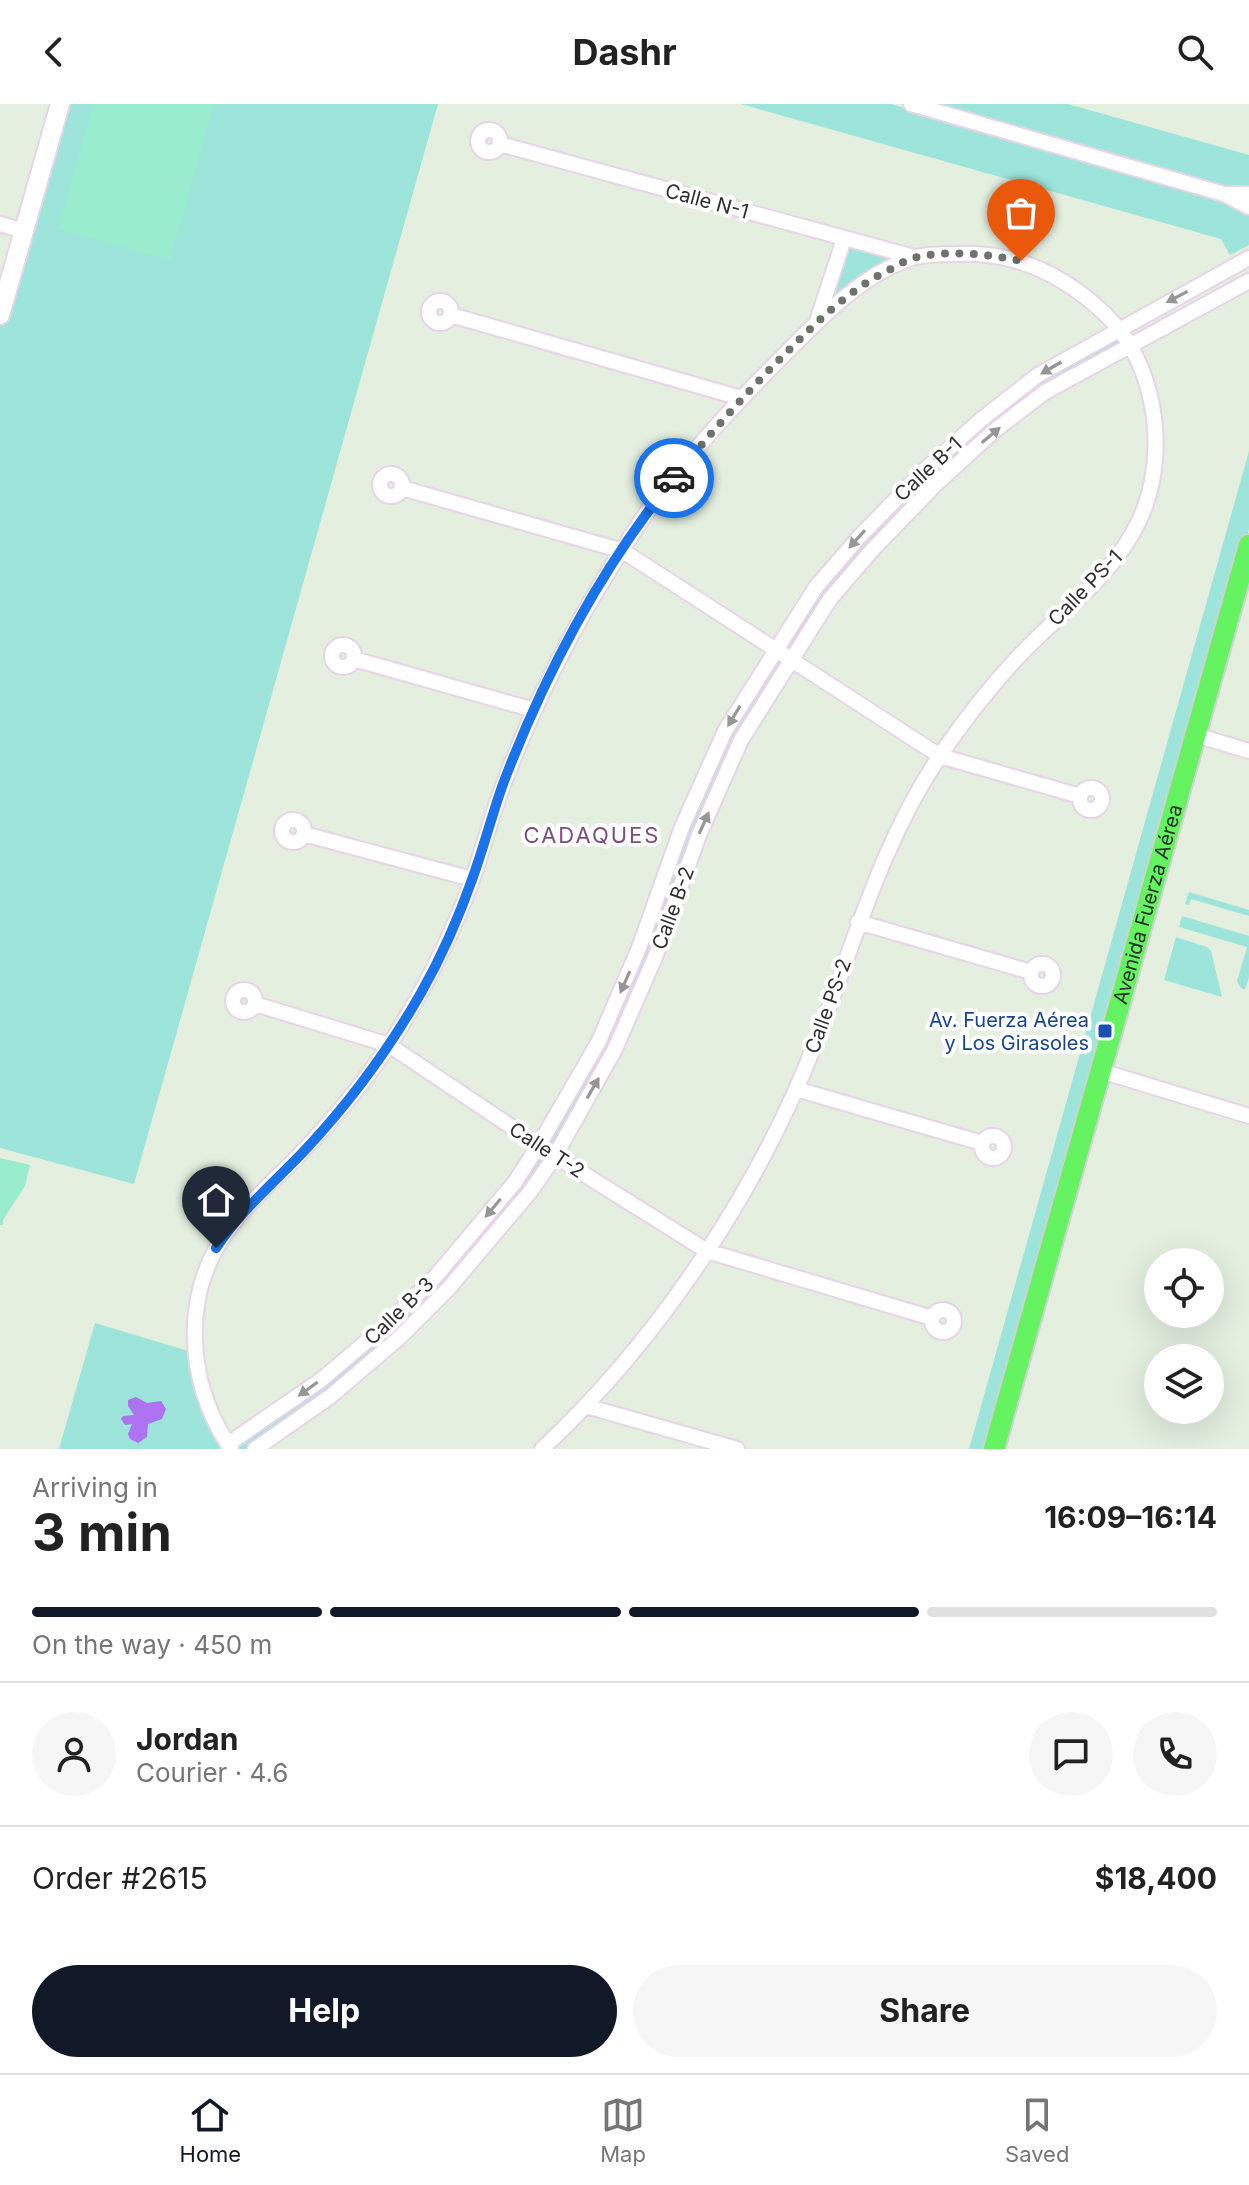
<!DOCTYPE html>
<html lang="en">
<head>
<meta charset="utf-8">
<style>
  :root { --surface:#fff; --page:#f6f6f6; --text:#222; --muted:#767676; --line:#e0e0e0; --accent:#111827 }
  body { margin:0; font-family:Inter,sans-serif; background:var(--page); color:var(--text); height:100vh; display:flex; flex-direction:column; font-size:30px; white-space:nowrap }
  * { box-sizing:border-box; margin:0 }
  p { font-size:26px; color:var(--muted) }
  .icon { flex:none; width:44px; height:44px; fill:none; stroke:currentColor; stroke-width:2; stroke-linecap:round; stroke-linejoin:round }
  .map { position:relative; height:1345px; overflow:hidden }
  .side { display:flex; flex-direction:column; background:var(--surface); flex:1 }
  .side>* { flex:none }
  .fabs { position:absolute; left:1144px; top:1144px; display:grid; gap:16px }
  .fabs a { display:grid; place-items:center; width:80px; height:80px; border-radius:50%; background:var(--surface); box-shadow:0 8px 32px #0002; font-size:40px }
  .pin { position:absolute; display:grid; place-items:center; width:68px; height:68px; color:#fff; margin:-82px -34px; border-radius:50% 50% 50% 0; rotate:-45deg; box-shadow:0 0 8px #0007 }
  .pin .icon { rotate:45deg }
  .courier { position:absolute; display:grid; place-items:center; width:80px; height:80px; margin:-40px; border:6px solid #1a73e8; border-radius:50%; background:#fff; color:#222; box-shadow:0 2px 10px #0007 }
  .overview em { font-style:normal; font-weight:700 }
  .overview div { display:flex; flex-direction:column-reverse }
  .overview { display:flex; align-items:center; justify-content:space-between; height:136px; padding:0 32px }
  h1 { font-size:52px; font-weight:700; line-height:60px }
  .bar { display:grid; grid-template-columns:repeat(4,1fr); gap:12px 8px; align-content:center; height:96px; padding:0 32px }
  .bar i { height:10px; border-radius:6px; background:var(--line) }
  .bar .on { background:var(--accent) }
  .bar p { grid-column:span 4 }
  .line { display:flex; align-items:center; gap:20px; padding:0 32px; border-top:2px solid var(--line) }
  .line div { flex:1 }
  .round { display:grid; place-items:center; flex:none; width:84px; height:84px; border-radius:42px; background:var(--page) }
  .button { display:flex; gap:16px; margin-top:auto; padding:16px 32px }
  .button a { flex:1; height:92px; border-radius:48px; background:var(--accent); color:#fff; font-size:32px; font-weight:700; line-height:92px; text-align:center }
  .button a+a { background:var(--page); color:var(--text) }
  header { display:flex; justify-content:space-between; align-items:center; height:104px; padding:0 32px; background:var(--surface); font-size:36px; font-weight:700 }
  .tab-bar { display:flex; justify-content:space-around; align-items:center; height:112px; border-top:2px solid var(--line); background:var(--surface); font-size:22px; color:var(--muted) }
  .tab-bar a { display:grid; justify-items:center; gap:4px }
  .tab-bar .on { color:var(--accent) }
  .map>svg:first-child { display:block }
  .green { fill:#9de5db }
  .pitch { fill:#99eccd }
  .water { fill:#ae73f1 }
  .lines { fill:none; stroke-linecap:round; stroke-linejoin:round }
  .minor-casing { stroke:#e6d5e6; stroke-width:18 }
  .secondary-casing { stroke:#e6d5e6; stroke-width:22 }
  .primary-casing { stroke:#d1d1d1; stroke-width:24 }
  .minor { stroke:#fff; stroke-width:14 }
  .secondary { stroke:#fff; stroke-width:18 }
  .primary { stroke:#65f361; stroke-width:20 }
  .oneway { fill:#969696 }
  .done { stroke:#6e726c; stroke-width:8; stroke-dasharray:0 14.4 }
  .route { stroke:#1a73e8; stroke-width:10 }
  .transit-dot { fill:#1a4fb4; stroke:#fff; stroke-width:3 }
  .labels { text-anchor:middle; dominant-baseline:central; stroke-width:8; stroke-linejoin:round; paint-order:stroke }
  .street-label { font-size:20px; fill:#2e2e2e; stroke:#fff }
  .transit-label { font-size:20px; fill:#164399; stroke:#fff; text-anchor:end }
  .neighbourhood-label { font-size:22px; letter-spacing:2px; fill:#804c7e; stroke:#fff }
</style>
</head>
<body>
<header><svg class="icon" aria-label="back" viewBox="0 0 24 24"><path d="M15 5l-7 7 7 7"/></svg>Dashr<svg class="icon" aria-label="search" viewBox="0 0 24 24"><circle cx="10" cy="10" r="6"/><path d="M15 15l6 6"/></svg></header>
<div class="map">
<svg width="1249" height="1345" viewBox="0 0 1249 1345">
  <rect width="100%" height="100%" fill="#e4efe0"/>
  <path class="green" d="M60,0H438L134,1080L0,1044V211Z
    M741,0H891L1227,97L1249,107V141L1230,151L1221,135Z
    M911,0H1068L1249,51V90Z
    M844,135L914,153L817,218Z
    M1119,224L1131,240L994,327L830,495L741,636L656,851L555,1052L400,1233L255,1345H59L95,1219L195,1249L228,1340L356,1248L515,1078L599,937L725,627L816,483L983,314Z
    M1249,347V425L990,1345H969Z
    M1249,441V484L1006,1345H994Z
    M1189,788L1249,806V812L1191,795L1189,801L1185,800Z
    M1182,812L1249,832V873L1245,886L1240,883L1237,877L1247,843L1179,823Z
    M1176,833L1207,843L1211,847L1222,893L1164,876Z"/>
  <path class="pitch" d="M93,0H214L170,156L58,125Z
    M0,1054L30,1061L25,1082L3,1116V1121H0Z"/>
  <path class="water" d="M136,1293L147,1299L161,1297L166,1305L162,1315L148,1320L147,1333L138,1339L130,1335L128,1330L132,1320L125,1321L121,1315L123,1312L134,1311L128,1302V1296Z"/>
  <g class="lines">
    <defs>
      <path id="minor" d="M911,0L1224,90L1249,103
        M478 37a11 11 0 1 1 22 0a11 11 0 1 1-22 0Z
        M500,40L914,153
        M1224,90H1249
        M0,120L24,127
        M429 208a11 11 0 1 1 22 0a11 11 0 1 1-22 0Z
        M451,211L741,294
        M818,214L844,135
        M380 381a11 11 0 1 1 22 0a11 11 0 1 1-22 0Z
        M402,384L623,447L940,652L1080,692
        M332 552a11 11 0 1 1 22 0a11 11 0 1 1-22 0Z
        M354,555L534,606
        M1196,631L1249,647
        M1080 695a11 11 0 1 1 22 0a11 11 0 1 1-22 0Z
        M282 727a11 11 0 1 1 22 0a11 11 0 1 1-22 0Z
        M304,730L472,775
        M858,818L1031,868
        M1031 871a11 11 0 1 1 22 0a11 11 0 1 1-22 0Z
        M233 897a11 11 0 1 1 22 0a11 11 0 1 1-22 0Z
        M255,900L389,941L555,1052L707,1147L932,1214
        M1101,967L1249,1012
        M796,985L982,1039
        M982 1043a11 11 0 1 1 22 0a11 11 0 1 1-22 0Z
        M932 1217a11 11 0 1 1 22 0a11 11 0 1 1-22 0Z
        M586,1302L737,1345
        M228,1340L321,1276L388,1219L436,1172L515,1078L539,1041L599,937L639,844L682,723L725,627L816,483L860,432L928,363L983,314L1038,271L1249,154
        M231,1345C186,1278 179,1188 232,1121C253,1093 281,1071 305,1045C339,1009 372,969 398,927C427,880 452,831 471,779C483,746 491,712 504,679C541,580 592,487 652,401C690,348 735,300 781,254C819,216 860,171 912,154C925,150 943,150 957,150C1014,147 1064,171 1105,210C1148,251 1163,319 1152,377C1138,455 1070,498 1018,553C991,582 966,614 943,647C881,738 856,835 817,935C759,1085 660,1235 542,1345
        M255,1345L331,1292L400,1233L449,1184L491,1134L530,1088L555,1052L615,945L656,851L699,731L741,636L830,495L874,444L938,378L994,327L1045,288L1249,177"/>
      <path id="secondary" d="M0,211L60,0"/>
      <g id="primary">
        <path id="s1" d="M994,1345L1249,441"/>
      </g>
    </defs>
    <use href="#minor" class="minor-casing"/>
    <use href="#secondary" class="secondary-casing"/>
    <use href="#primary" class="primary-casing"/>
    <use href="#minor" class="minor"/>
    <use href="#secondary" class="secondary"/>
    <use href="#primary" class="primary"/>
  </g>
  <defs><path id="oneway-solid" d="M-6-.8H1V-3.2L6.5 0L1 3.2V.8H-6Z" transform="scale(2)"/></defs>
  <g class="oneway">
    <use href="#oneway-solid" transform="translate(1177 193) rotate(152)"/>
    <use href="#oneway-solid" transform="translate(1051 264) rotate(150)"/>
    <use href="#oneway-solid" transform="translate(991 331) rotate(-40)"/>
    <use href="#oneway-solid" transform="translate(857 435) rotate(132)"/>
    <use href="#oneway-solid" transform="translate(734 612) rotate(121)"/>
    <use href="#oneway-solid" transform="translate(704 719) rotate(-66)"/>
    <use href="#oneway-solid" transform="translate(625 878) rotate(114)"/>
    <use href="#oneway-solid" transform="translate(593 984) rotate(-60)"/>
    <use href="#oneway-solid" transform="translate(493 1104) rotate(130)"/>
    <use href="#oneway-solid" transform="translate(308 1285) rotate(144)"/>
  </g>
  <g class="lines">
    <path class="done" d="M674,374C709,331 745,290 785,250C817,218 848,186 889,166C898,161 908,155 917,153C952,146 987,150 1021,157"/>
    <path class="route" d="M216,1144C241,1106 275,1078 306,1045C350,998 389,945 421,889C442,852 459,813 473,773C484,742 492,711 503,680C544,572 601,464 674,374"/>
  </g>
  <rect class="transit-dot" x="1097" y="919" width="16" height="16" rx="4"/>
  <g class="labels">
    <g class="street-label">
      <text transform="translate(707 97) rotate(15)">Calle N-1</text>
      <text transform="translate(928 365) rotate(-43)">Calle B-1</text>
      <text transform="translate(1085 484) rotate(-46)">Calle PS-1</text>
      <text stroke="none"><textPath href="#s1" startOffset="566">Avenida Fuerza Aérea</textPath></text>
      <text transform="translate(673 804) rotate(-70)">Calle B-2</text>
      <text transform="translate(828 902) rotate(-70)">Calle PS-2</text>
      <text transform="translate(547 1046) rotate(33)">Calle T-2</text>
      <text transform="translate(399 1207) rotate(-44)">Calle B-3</text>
    </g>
    <g class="transit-label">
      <text x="1089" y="916">Av. Fuerza Aérea<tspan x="1089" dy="23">y Los Girasoles</tspan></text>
    </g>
    <g class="neighbourhood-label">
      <text x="592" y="731">CADAQUES</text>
    </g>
  </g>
</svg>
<div class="fabs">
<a><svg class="icon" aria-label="locate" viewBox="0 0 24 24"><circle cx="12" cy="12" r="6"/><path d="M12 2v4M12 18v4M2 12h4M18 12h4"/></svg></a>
<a><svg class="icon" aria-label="layers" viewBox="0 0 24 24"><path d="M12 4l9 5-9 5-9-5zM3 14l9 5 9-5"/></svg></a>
</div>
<div class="pin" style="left:1021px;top:157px;background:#ea580c"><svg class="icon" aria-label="bag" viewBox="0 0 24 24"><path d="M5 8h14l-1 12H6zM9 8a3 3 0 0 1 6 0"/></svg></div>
<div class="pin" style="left:216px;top:1144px;background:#1f2937"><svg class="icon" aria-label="home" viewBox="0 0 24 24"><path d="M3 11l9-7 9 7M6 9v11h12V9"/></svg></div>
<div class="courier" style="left:674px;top:374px"><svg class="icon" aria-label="car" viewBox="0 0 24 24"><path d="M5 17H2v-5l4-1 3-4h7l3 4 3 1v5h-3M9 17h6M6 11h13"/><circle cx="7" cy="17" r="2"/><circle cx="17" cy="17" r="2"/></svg></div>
</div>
<section class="side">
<div class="overview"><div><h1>3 min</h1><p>Arriving in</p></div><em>16:09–16:14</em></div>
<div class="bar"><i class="on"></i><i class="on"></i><i class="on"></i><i></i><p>On the way · 450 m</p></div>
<div class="line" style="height:144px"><a class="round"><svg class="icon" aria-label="person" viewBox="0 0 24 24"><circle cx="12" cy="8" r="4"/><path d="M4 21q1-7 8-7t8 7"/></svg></a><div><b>Jordan</b><p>Courier · 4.6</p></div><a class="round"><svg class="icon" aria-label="chat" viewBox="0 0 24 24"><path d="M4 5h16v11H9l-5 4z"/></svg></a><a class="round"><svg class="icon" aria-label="phone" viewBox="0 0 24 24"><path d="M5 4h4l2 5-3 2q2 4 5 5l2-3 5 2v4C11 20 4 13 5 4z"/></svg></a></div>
<div class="line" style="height:104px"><div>Order #2615</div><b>$18,400</b></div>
<div class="button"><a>Help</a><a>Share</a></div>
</section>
<nav class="tab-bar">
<a class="on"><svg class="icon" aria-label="home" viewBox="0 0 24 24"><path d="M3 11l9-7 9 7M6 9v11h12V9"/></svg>Home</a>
<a><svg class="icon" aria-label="map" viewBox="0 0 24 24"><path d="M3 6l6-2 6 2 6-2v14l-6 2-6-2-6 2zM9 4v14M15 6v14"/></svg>Map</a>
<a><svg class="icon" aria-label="saved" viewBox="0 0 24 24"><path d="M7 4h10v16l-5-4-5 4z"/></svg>Saved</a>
</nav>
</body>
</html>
